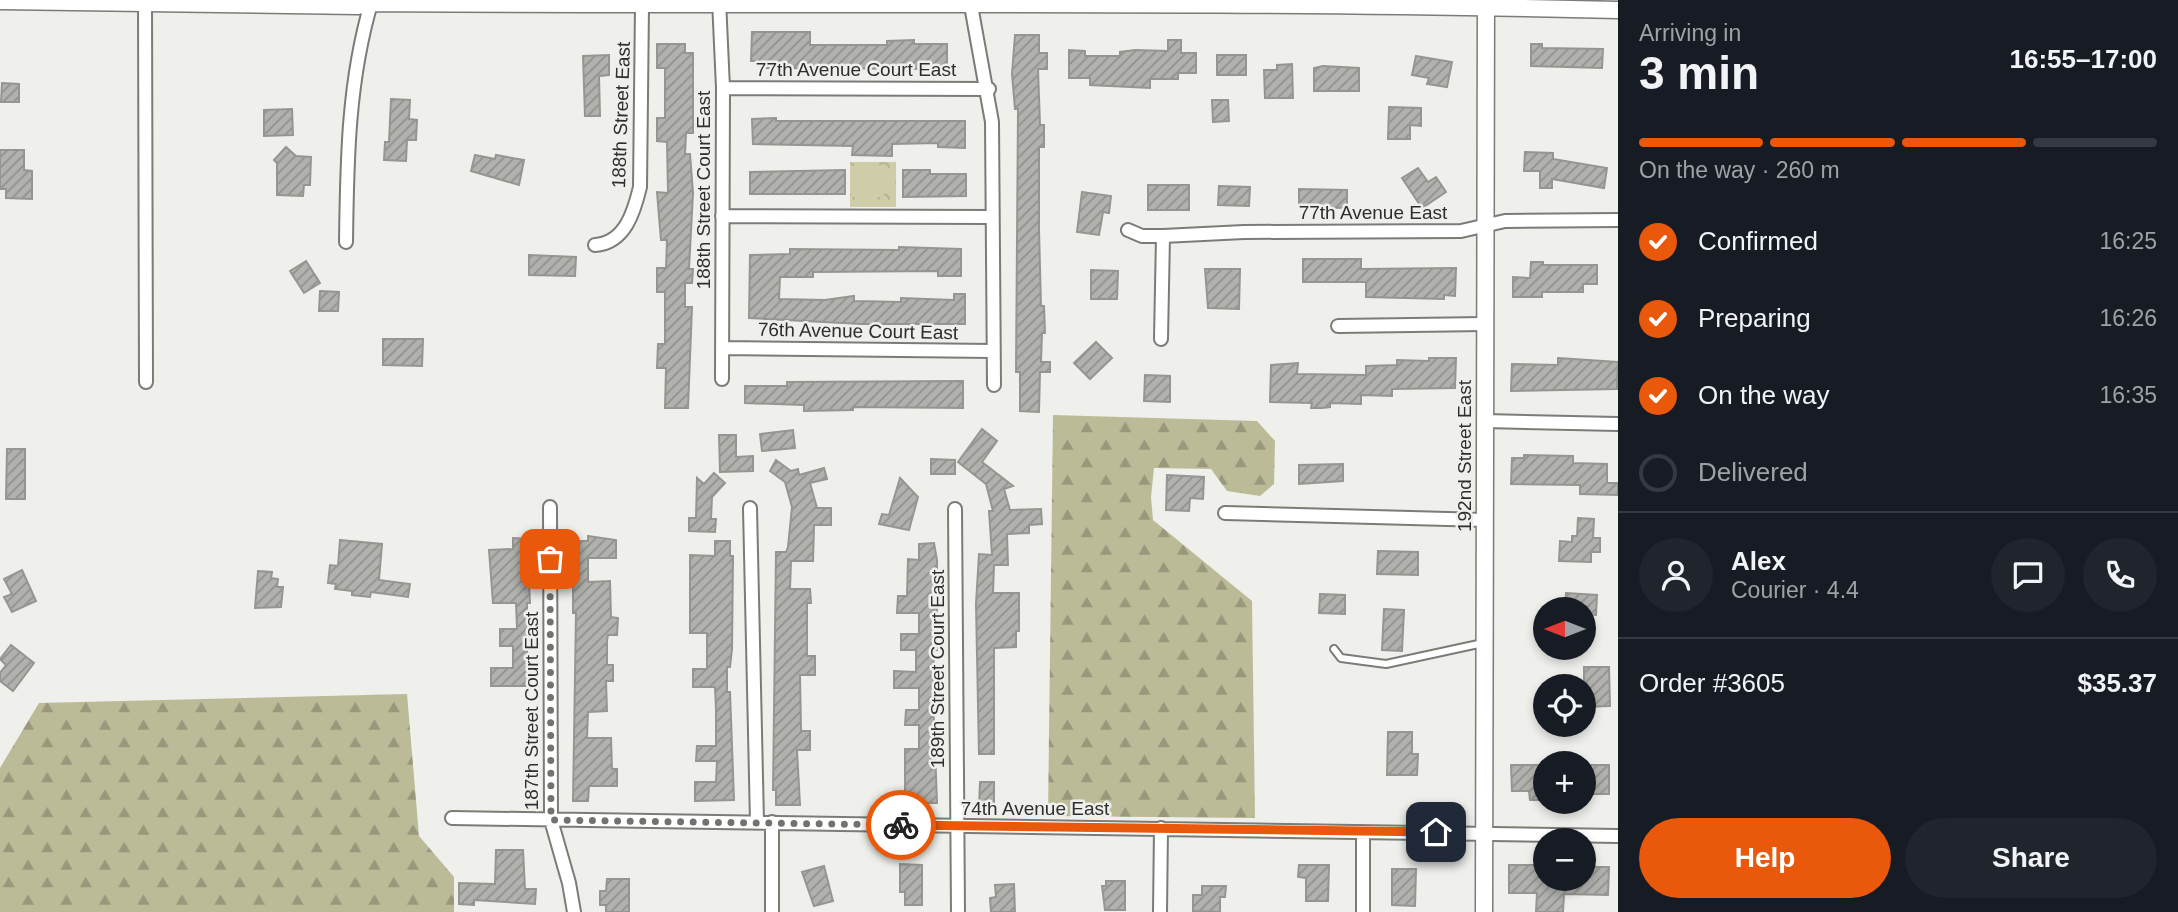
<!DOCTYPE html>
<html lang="en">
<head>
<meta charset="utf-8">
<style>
  :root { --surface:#171b24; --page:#20242c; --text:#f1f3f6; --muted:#9ea1a6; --line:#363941; --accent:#ea580c }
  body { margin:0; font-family:Arial,sans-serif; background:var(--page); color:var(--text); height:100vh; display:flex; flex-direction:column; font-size:26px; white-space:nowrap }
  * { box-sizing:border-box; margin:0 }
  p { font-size:23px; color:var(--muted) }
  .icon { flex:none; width:38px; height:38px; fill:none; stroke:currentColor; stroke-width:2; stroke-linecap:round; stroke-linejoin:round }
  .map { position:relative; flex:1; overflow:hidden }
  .sheet { display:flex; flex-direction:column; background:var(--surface); width:560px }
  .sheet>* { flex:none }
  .needle { width:46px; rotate:270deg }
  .controls { position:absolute; left:1533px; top:597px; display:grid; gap:14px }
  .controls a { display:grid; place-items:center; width:63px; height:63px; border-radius:50%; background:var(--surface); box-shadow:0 4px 10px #0003; font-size:35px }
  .pin { position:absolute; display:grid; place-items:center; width:60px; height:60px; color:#fff; margin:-30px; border-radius:14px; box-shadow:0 4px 10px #0006 }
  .courier { position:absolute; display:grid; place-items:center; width:70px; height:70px; margin:-35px; border:5px solid #ea580c; border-radius:50%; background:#fff; color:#222; box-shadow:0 2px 9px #0007 }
  .headline em { font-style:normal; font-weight:700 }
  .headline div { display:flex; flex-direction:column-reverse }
  .headline { display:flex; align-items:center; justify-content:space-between; height:119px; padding:0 21px }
  h1 { font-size:46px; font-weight:700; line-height:52px }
  .bar { display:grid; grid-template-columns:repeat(4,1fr); gap:10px 7px; align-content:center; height:84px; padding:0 21px }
  .bar i { height:9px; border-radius:5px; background:var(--line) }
  .bar .selected { background:var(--accent) }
  .bar p { grid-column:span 4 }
  .line { display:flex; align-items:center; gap:18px; padding:0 21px; border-top:2px solid var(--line) }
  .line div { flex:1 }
  .round { display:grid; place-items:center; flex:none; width:74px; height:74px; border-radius:37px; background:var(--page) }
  ol { padding:0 21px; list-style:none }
  li { display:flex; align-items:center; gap:21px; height:77px }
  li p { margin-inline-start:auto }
  li .icon { padding:7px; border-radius:50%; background:var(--accent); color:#fff; stroke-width:4 }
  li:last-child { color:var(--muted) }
  li i { width:38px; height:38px; border:4px solid var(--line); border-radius:50% }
  .action { display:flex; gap:14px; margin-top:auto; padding:14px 21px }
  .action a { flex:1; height:80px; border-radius:42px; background:var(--accent); color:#fff; font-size:28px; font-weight:700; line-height:80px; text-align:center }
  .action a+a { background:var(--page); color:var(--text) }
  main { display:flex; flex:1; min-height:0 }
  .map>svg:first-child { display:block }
  .forest { fill:url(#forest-firs) }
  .park { fill:url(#park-crowns) }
  .garden { fill:#cecca9 }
  .building { fill:url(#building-hatch); stroke:#959591; stroke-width:2 }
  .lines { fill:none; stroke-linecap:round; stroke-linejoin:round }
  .service-casing { stroke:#7b7b78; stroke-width:10 }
  .minor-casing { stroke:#7b7b78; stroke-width:16 }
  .tertiary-casing { stroke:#7b7b78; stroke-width:19 }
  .service { stroke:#fff; stroke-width:6 }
  .minor { stroke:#fff; stroke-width:12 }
  .tertiary { stroke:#fff; stroke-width:16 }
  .done { stroke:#72726f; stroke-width:7; stroke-dasharray:0 12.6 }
  .route { stroke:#ea580c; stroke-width:9 }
  .labels { text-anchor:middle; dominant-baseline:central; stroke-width:5; stroke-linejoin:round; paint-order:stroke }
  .street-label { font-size:19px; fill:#2e2e2c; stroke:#efefeb }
</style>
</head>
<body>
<main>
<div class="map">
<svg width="1618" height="912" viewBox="0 0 1618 912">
  <defs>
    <pattern id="forest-firs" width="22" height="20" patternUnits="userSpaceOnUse" patternTransform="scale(1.75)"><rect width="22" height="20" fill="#bcbb98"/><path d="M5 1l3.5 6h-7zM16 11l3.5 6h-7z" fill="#99987c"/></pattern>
    <pattern id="park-crowns" width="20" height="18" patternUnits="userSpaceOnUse" patternTransform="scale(1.75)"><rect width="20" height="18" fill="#cecca9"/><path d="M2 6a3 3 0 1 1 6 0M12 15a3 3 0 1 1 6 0" fill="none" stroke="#b1b092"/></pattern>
    <pattern id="building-hatch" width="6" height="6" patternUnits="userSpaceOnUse" patternTransform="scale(1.75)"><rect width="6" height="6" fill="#b1b1ad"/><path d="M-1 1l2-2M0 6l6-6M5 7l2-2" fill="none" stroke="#90908d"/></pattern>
  </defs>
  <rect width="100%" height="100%" fill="#efefeb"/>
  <path class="forest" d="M1053,415L1257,421L1275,441L1274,484L1260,496L1227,491L1211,469L1154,468L1151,497L1153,520L1252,601L1255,818L1048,816Z
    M407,694L419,836L454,877V912H0V768L39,703Z"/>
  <path class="park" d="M850,162H896V207H850Z"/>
  <path class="garden" d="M884,165V197H851V166Z"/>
  <path class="building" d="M752,32H810V45H887V41L914,40V44H947V69L760,68V61H751Z
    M1015,35H1039V53H1047V69H1038L1040,125H1044V147H1039V230L1041,306H1044L1045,333H1042L1041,362H1050V372H1040L1039,412L1020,411V372H1016L1018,109H1015L1012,74Z
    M1168,40H1181V53H1196V73H1178V79H1150V88L1090,85V78H1069V50L1085,51V56H1120V52L1135,50L1168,51Z
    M657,44H685V53H693V133H686L685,154H690L693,193L689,269H693L692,283H685V307H692L688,408H665L666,368H657L658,344H665V292H657V268H666L667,240H661L657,192L668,193L667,142L657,141V118H665V68H657Z
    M1531,44H1542V48L1603,49L1602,68L1531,66Z
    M609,55V75L599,76L600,116H585L583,56Z
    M1217,55H1246V75H1217Z
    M1416,56L1452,62L1447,87L1427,84L1429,78L1412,75Z
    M1292,64L1293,98H1265L1264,70H1277V65Z
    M1323,66L1359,68V91H1314V68Z
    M2,83L19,84V102H1Z
    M391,99L410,100L409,119L417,120L416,140H407L406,161L384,160L385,142H389Z
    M1212,100H1228L1229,121L1213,122Z
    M1389,107L1421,108V126L1410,125V139H1388Z
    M292,109L293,135L264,136V110Z
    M776,118V121H965V148L938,147V143L892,144V156L852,155L853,146L753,144L752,119Z
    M286,147L296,156L311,157L310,185H304L303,196L277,195V163L274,160Z
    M0,150H24V170L32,171V199L6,198V189H0Z
    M1525,152L1553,153V159L1607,168L1604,188L1552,179V188H1540V171H1524Z
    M475,155L495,159L496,155L524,160L519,185L471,171Z
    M1418,168L1428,182L1436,177L1446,192L1422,208L1402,178Z
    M845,170V194H750V172Z
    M903,170H930V174H966V196L903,197Z
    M1148,185H1189V210H1148Z
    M1219,186L1250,187L1249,206L1218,205Z
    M1299,189L1347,190V208L1299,207Z
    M1082,192L1111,196L1109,213L1103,212L1099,235L1077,232Z
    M899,247L961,249V276H938V271L813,272V277H780L779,299L825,300L854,296V301L901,302V298L954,300V294H965V324H861L749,318L750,255L790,254V249L899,250Z
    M529,255L576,257L575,276L529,275Z
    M1303,259H1361V269L1456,268L1455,296L1444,295V299L1366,297V282H1303Z
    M306,261L320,283L304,293L290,271Z
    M1531,262H1543V265H1597V284H1583V292H1542V297H1513V277L1530,278Z
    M1205,269H1240L1239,309L1208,308Z
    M1091,270L1118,271L1117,299H1091Z
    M320,291L339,292L338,311H319Z
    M383,339H423L422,366L383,365Z
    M1096,342L1112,358L1090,379L1074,363Z
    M1429,358H1456L1455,388L1392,389V396L1361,395V404L1330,403V407L1322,408H1311L1312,403L1270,402L1271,365L1298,363L1297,374L1366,375V366L1397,365V360L1429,361Z
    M1558,358L1618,362L1617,389L1511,391L1512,364L1558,365Z
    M1145,375L1170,376V402L1144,401Z
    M963,381V408L853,407V410L804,411V405L745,403V386H787V382Z
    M982,429L997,441L982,462L1013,486L1004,489L1010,510L1041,509L1042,524L1029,525V533L1007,534L1008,565H994L993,593H1019V631H1016V647L994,648V754H979L976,604L979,554L992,555L989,511H993L986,484L958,462Z
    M793,430L795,448L762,451L760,434Z
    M719,435H736V457L753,456V471L720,472Z
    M7,449H25V499H6Z
    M1524,455L1573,456V463L1607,464V483H1618V495L1580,494V485L1511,484L1512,458H1524Z
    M931,459L955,460V474H931Z
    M776,460L791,471L798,469L799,475L824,468L827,479L810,483L817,508H831V525H814L813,561H791L790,589H810L811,603H807V656H815V675H800L801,731H810V750H797L800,805H776V790H773L776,552H786L788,547L792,507L785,482L770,471Z
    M1343,464V481L1299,484V465Z
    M714,473L725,483L712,497L711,519H716L715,532L689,531V518H696L697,478L704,484Z
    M1167,475L1204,477L1203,499L1190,498L1189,511L1166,510Z
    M900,478L918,497L909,530L879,524L882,514L889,515Z
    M1578,518L1594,519L1593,538H1600V552H1591V562L1559,561L1560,541L1572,542V536H1577Z
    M588,536L616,540V558H588V582L610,581L611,617L618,618L617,635H608L607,640V665H613V681H606L607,711L588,712L587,738H611L612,769H617V786H589L588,801H573L576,613H573V541H588Z
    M513,538L527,539L530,603H527V686H491V668H513V646H500V629H517L516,603H493L489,550L513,549Z
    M340,540L382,544L379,580L410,584L408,597L371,592L370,597L352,595V591L335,589L336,584L328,583L330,565L338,566Z
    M715,541H730V556H733L732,649L730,667H727V692H730L734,800L695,801V782H716L717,761H696L697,746H716V709L715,687H693V669H707V633H690V555L715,556Z
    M934,543L937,560V650H934L933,695L937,803H915V794H905V749H919V725H905L906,710H919V688H894V671L916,672V650H901V634H919V613H897L898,596H907L908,559L919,560V544Z
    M1378,551L1418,552V575L1377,574Z
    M22,570L36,601L12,612L4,597L12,594L4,579Z
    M258,571L272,572L271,578L278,579L277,587H283L281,607L255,608Z
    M1566,593L1597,595L1596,615L1584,614V609H1565Z
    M1320,594L1345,595V614L1319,613Z
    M1384,609L1404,610L1402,651L1382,650Z
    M11,645L34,663L13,691L0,681V673L6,665L0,659Z
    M1584,667H1609L1610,706L1584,707Z
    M1388,732H1412V754H1418L1417,775H1387Z
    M1511,765H1545V800H1530L1529,791H1512Z
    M1584,765H1609V794H1584Z
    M980,782H994V807H979Z
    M496,850H523L525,889H536L535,904L474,900V905L459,904V883L495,884Z
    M900,864L922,865V905H905V892H900Z
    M1299,865H1329L1328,901H1306V878L1298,877Z
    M1509,865H1545V878H1584V867H1609L1608,895L1564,894L1563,912H1536L1537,893H1509Z
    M824,866L833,901L814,906L802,872Z
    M1392,869H1416L1415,906L1392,905Z
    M607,879H629V912H606V905H600V891H606Z
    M1106,881H1125V910H1105L1102,886H1106Z
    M1014,884L1015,912H991L990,898L996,897L995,885Z
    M1202,886H1226L1225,897H1220V912L1193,911V895H1202Z"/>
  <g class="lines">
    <defs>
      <path id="service" d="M1334,649L1341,658L1386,664L1483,643"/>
      <path id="minor" d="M145,0L146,382
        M719,0L723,88L722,379
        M970,0L992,122L994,385
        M723,88L989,89
        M722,216L992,217
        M1128,230L1142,236H1163L1244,232L1461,231L1505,221L1618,220
        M346,242C347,160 348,80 372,0
        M595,245C625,243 634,212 640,187L642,5
        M1338,326L1485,324
        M1161,339L1163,236
        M723,348L993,351
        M1485,421L1618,424
        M550,507L551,820L569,883L574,912
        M750,508L757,822
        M955,509L958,912
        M1225,513L1485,520
        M452,818L1618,836
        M772,912V822
        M1160,912L1161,828
        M1363,912V832"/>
      <path id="tertiary" d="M0,1L358,6L371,3C786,6 1203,0 1618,10
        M1484,912L1486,0"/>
    </defs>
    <use href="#service" class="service-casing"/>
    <use href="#minor" class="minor-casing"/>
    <use href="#tertiary" class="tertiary-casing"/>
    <use href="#service" class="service"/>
    <use href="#minor" class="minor"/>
    <use href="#tertiary" class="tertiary"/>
  </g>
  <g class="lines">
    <path class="done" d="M550,559L551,820L901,825"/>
    <path class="route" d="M901,825L1436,832"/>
  </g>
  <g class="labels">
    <g class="street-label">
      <text x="856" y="69">77th Avenue Court East</text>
      <text transform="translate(621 115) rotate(-88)">188th Street East</text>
      <text transform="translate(703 190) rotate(-90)">188th Street Court East</text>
      <text x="1373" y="212">77th Avenue East</text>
      <text transform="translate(858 331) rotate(1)">76th Avenue Court East</text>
      <text transform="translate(1464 456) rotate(-90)">192nd Street East</text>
      <text transform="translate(937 669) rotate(-90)">189th Street Court East</text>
      <text transform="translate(531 711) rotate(-90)">187th Street Court East</text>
      <text x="1035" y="808">74th Avenue East</text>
    </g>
  </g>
</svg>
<div class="controls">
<a><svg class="needle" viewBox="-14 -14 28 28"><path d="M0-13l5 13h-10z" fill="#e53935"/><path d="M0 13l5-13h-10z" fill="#9ea1a6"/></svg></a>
<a><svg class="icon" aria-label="locate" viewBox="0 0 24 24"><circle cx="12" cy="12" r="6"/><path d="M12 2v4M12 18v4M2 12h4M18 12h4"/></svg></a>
<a>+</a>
<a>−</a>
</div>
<div class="pin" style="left:550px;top:559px;background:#ea580c"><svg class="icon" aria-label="bag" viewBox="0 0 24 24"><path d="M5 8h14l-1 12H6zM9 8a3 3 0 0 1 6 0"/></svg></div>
<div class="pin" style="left:1436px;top:832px;background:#1f2937"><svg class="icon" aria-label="home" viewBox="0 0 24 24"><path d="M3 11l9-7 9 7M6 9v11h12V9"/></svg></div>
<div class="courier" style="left:901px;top:825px"><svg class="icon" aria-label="bike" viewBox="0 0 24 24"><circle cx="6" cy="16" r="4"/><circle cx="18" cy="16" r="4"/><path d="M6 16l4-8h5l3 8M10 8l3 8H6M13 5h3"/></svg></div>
</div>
<section class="sheet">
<div class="headline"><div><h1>3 min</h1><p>Arriving in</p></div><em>16:55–17:00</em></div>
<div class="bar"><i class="selected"></i><i class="selected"></i><i class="selected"></i><i></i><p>On the way · 260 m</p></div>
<ol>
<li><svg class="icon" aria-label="check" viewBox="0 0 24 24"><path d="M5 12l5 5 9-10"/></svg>Confirmed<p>16:25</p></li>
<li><svg class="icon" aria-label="check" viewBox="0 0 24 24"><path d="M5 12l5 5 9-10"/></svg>Preparing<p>16:26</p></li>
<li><svg class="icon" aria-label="check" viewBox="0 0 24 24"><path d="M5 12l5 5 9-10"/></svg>On the way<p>16:35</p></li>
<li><i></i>Delivered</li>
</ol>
<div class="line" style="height:126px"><a class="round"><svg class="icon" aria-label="person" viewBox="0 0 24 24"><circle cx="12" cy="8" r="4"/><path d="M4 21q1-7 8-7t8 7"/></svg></a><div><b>Alex</b><p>Courier · 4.4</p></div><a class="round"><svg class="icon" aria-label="chat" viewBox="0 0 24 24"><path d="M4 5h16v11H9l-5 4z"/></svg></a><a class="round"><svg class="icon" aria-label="phone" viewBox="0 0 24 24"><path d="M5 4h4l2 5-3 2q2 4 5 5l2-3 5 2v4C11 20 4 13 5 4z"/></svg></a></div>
<div class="line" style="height:91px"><div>Order #3605</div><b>$35.37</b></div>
<div class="action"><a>Help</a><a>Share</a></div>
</section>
</main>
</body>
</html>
